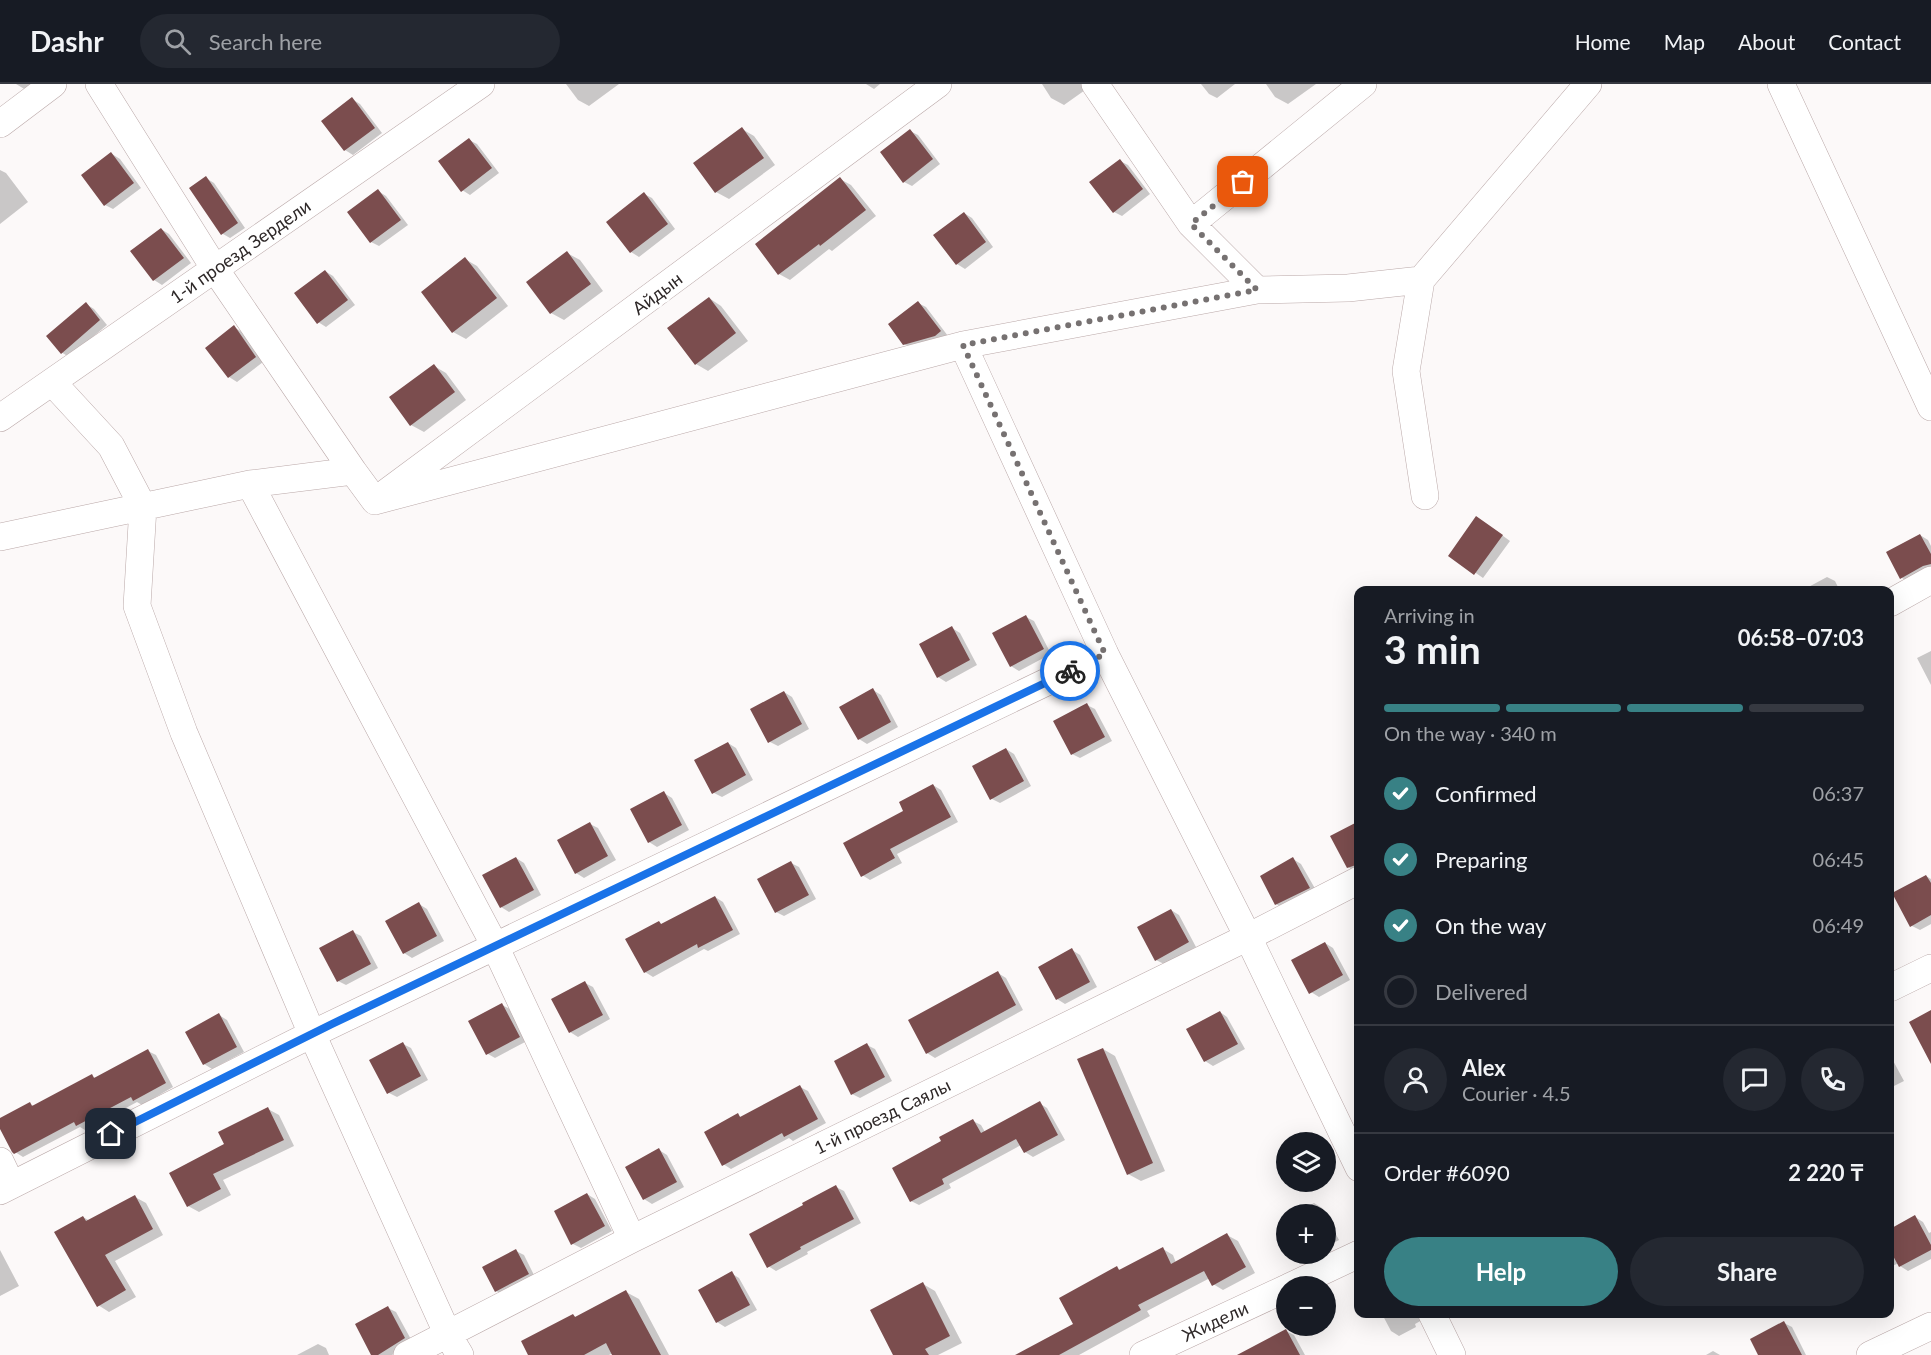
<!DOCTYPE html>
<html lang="en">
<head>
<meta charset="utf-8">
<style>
  :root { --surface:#171b24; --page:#242831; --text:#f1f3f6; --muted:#9ea1a6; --line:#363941; --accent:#388185 }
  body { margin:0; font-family:Lato,sans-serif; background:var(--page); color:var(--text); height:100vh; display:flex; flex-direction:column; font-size:22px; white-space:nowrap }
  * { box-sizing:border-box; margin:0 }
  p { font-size:20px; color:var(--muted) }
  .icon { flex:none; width:33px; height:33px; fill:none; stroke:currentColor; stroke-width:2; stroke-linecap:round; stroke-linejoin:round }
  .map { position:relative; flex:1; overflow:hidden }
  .panel { position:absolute; left:1354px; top:502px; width:540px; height:732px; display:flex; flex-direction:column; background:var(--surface); border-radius:12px; box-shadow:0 6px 24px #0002 }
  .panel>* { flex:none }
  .buttons { position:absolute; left:1276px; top:1048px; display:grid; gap:12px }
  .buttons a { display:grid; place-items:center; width:60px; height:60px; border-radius:50%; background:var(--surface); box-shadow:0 6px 24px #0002; font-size:30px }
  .pin { position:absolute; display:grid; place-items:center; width:51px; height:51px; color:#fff; margin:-26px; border-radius:12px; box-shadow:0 3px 9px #0006 }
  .courier { position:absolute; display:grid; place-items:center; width:60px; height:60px; margin:-30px; border:4px solid #1a73e8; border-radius:50%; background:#fff; color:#222; box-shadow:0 2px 8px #0007 }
  .headline em { font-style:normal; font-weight:700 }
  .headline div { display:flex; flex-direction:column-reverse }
  .headline { display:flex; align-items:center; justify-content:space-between; height:102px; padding:0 30px }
  h1 { font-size:39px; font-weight:700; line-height:45px }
  .bar { display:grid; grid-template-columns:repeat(4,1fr); gap:9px 6px; align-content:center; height:72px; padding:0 30px }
  .bar i { height:8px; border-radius:4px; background:var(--line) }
  .bar .active { background:var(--accent) }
  .bar p { grid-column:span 4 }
  .line { display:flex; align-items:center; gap:15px; padding:0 30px; border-top:2px solid var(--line) }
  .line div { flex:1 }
  .round { display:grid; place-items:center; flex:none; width:63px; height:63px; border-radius:32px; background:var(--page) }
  ol { padding:0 30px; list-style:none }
  li { display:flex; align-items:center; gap:18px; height:66px }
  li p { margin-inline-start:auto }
  li .icon { padding:6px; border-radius:50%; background:var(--accent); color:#fff; stroke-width:4 }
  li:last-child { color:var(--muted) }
  li i { width:33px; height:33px; border:3px solid var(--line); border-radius:50% }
  .action { display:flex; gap:12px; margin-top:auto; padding:12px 30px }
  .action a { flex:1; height:69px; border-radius:36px; background:var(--accent); color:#fff; font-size:24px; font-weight:700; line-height:69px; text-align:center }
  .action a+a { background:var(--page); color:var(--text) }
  header { display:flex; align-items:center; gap:36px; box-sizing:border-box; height:84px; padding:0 30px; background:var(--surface); border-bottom:2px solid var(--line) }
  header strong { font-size:28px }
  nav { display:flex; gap:33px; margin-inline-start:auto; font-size:21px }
  .search { width:420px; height:54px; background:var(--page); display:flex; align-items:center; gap:15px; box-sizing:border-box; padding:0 21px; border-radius:33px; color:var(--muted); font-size:22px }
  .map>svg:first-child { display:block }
  .shadow { fill:#0003 }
  .building { fill:#7b4d4e }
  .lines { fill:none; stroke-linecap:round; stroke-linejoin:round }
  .minor-casing { stroke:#baa8a8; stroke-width:28 }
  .minor { stroke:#fff; stroke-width:27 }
  .done { stroke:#767171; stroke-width:6; stroke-dasharray:0 10.8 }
  .route { stroke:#1a73e8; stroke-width:8 }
  .labels { text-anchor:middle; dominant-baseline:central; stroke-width:6; stroke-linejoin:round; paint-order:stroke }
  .street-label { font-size:18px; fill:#2e2828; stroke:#fff }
</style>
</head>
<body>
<header>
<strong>Dashr</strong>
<div class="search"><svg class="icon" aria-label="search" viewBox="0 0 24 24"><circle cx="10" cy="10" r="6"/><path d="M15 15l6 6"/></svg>Search here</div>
<nav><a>Home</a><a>Map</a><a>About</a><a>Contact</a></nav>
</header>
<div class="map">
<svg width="1931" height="1271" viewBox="0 0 1931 1271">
  <rect width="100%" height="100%" fill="#fcf9f9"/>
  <path class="shadow" d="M16,0H34L26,6Z
    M566,0H619L589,22L578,16Z
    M866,0H880L874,5Z
    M1042,0H1085L1088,4L1064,21L1051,14Z
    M1201,0H1235L1217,14L1209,10Z
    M1266,0H1316L1288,20L1275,13Z
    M352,15L360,20L382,49L353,71L345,66L323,37Z
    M742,45L754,52L775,81L729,115L716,108L695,79Z
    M910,47L918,51L940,80L912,102L904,98Z
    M469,56L477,60L499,89L470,111L462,106Z
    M112,70L120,75L141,104L113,125L105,121Z
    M1120,77L1128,81L1150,110L1122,132L1114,128Z
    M0,86L6,89L28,118L0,140Z
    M206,94L214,99L245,144L230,154L223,150Z
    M840,95L851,101L876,132L832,167L829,165L790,196L779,190Z
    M378,107L386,112L408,141L379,162L371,158Z
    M644,110L652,114L675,145L639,173L631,168L608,138Z
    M964,129L972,134L993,163L965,185L957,180Z
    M161,145L169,150L191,179L162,201L154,196Z
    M567,169L580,176L603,207L564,236L551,229L528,198Z
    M465,175L477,182L508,222L466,255L453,248Z
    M325,187L333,192L355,221L326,243L318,238Z
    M709,214L721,222L748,257L708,287L696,280Z
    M918,219L926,223L948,252L912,264L904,260Z
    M86,220L94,225L107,241L69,273L61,268Z
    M234,243L242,248L263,278L237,298L229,293Z
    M434,282L446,289L466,316L424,348L411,341Z
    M1484,438L1510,457L1483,494L1450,471Z
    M1920,451L1928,456L1931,462V487L1910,499L1902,494Z
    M1827,493L1835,497L1840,507H1801Z
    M1026,533L1034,537L1051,570L1019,587L1011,582Z
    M952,544L960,549L977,581L946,598L938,593Z
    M1931,567V601L1917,574Z
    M873,606L881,611L898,643L867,660L859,655Z
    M784,608L792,613L809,645L778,662L770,658Z
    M1087,621L1095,625L1112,657L1080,674L1072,670Z
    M728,659L736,664L753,696L722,713L714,709Z
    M1006,665L1014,670L1031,702L1000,719L992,715Z
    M933,701L941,706L958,738L897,770L902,779L870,796L862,791L906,727Z
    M664,709L672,714L689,746L657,763L649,758Z
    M1359,739V787L1356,788L1348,783Z
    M590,740L598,744L616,776L584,794L576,789Z
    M516,774L524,779L541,811L509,828L501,823Z
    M1293,775L1301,780L1317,808L1284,825L1276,820Z
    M791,779L799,783L816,815L784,832L776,828Z
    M1926,792L1931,795V840L1920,846L1912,842Z
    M715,813L723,818L740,850L708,867L704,865L653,893L645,888L659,839L663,841Z
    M419,820L427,825L444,857L412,874L404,869L387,837Z
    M1171,826L1179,831L1196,863L1164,880L1156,876Z
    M353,848L361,852L378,884L346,901L338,897Z
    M1325,859L1333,864L1350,896L1319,913L1311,908Z
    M1072,866L1080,871L1097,903L1065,920L1057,915Z
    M998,889L1006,894L1023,926L935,974L927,969Z
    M585,899L593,903L610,935L578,953L570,948Z
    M502,921L510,925L527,957L495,974L488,970Z
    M1220,928L1227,933L1245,965L1213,982L1205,977Z
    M219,931L227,936L244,968L212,985L204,980Z
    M403,960L411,964L428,996L397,1013L389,1009Z
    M867,961L875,965L892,997L860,1014L852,1010Z
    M1103,965L1115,972L1165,1087L1141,1097L1128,1090Z
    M148,967L156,971L173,1003L142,1021L137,1018L85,1046L80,1043L23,1073L15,1068L0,1041V1035L30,1020L34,1022L92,992L97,995Z
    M1890,971L1904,997L1890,1004Z
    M800,1003L808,1007L826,1039L793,1057L789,1054L731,1085L723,1080L738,1031L742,1034Z
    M1039,1019L1047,1024L1065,1056L1033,1073L1025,1068L1021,1061L949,1100L951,1104L919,1121L911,1117L973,1037L981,1041L985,1048Z
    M268,1025L279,1031L294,1062L223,1096L231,1111L199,1128L188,1122L226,1061Z
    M659,1066L667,1071L684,1103L652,1120L644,1115Z
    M836,1103L844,1107L861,1139L807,1168L808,1170L776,1187L768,1182Z
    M587,1110L595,1115L612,1147L581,1164L573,1160Z
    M135,1113L146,1119L163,1151L115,1177L136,1213L109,1228L98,1221L83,1133L90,1137Z
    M1314,1119L1322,1124L1325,1131H1292Z
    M1326,1132L1339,1156L1326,1163Z
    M1915,1133L1923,1138L1929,1149L1931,1148V1175L1908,1187L1900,1182L1899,1179L1890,1183V1147Z
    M1287,1134V1147L1282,1137Z
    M1227,1151L1238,1157L1255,1189L1223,1206L1213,1200L1210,1194L1147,1227L1150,1232L1079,1271H1018L1075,1240L1117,1184L1122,1187L1163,1165L1173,1171L1176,1179Z
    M0,1166L19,1202L0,1212Z
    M516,1167L524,1171L536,1195L504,1211L496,1207Z
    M1301,1170H1313L1307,1173Z
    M731,1189L739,1194L757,1226L725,1243L717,1238Z
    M923,1200L935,1207L962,1259L938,1271H895Z
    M626,1208L639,1215L669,1271H614L613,1269L609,1271H530L573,1231L577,1234Z
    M388,1224L396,1228L413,1259L392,1271H372Z
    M1382,1230H1425L1424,1235L1415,1240L1416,1243L1399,1252L1391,1247Z
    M1784,1239L1792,1243L1806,1271H1760Z
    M1286,1247L1294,1251L1305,1271H1258Z
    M318,1260L326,1264L329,1271H297Z
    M1713,1267L1720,1271H1706Z"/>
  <path class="building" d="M352,13L375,44L344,67L321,37Z
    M742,43L764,74L715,109L693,79Z
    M910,45L933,75L903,99L880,68Z
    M469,54L492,84L461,108L438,77Z
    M111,68L134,99L104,122L81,91Z
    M1120,75L1143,105L1113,129L1089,98Z
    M206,92L238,139L221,151L189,104Z
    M840,93L866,126L820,162L819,160L778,191L755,160Z
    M378,105L401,136L370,159L347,128Z
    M644,108L668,140L630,169L606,138Z
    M964,128L986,158L956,181L933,151Z
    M161,144L184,174L153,197L130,167Z
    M567,167L591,200L550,230L526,198Z
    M465,173L497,214L452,249L421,208Z
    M325,186L348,216L317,240L294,209Z
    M709,213L736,249L695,281L667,244Z
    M918,217L941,247L935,252L903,261L888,240Z
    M86,218L100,236L61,270L46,252Z
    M234,241L256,273L228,294L205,264Z
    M434,280L455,308L410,342L389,313Z
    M1476,432L1503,451L1474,491L1448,472Z
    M1920,450L1931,470V480L1923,482L1900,495L1886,468Z
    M1026,531L1044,565L1010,583L992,549Z
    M952,542L970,576L937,594L919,560Z
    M873,604L891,638L858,656L839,623Z
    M784,607L802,640L768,659L750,625Z
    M1087,619L1105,653L1071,671L1053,637Z
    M728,658L746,691L712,710L694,676Z
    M1006,664L1024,697L990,716L972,682Z
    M933,700L951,733L890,765L895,774L861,793L843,759L903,727L899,718Z
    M664,707L682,741L648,759L630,725Z
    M1359,737V780L1347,784L1330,752Z
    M590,738L608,772L575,790L557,756Z
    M516,773L534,806L500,824L482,791Z
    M1293,773L1310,804L1275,821L1260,792Z
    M791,777L809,811L775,829L757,795Z
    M1926,791L1931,799V831L1910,843L1892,809Z
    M715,812L733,846L698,864L697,860L644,889L625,855L659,837L661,840Z
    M419,818L437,852L403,870L385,837Z
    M1171,825L1189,858L1155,877L1137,843Z
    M353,846L371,880L337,898L319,864Z
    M1325,858L1343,891L1309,910L1291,876Z
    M1072,864L1090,898L1056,916L1038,883Z
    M998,887L1016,921L926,970L908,936Z
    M585,897L603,931L569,949L551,915Z
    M502,919L520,953L486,971L468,937Z
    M1931,926V980L1909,938Z
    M1220,927L1238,960L1204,978L1186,945Z
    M219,929L237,963L203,981L185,948Z
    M403,958L421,992L387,1010L369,976Z
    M867,959L885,993L851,1011L834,977Z
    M1103,964L1153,1079L1127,1091L1077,975Z
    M148,965L166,999L133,1017L131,1013L76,1042L74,1038L14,1070L12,1068L0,1045V1034L30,1018L32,1022L92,990L94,994Z
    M800,1001L818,1035L784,1053L782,1049L722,1082L704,1048L738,1029L740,1033Z
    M1040,1017L1058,1051L1024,1069L1016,1055L942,1095L944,1100L910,1118L892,1084L941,1057L939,1053L973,1035L981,1049Z
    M268,1023L284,1056L213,1090L221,1105L187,1123L169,1089L224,1060L218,1048Z
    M659,1064L677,1098L643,1116L625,1083Z
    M836,1101L854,1135L800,1163L801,1165L767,1184L749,1150L803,1121L802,1119Z
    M587,1109L605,1142L571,1161L554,1127Z
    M135,1111L153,1145L105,1171L126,1206L97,1223L54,1148L83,1132L86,1137Z
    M1915,1131L1931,1161V1166L1899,1183L1890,1166V1145Z
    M1227,1149L1246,1183L1212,1202L1204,1187L1138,1221L1141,1226L1059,1271H1015L1073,1240L1059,1214L1117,1182L1119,1186L1163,1163L1171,1180Z
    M516,1165L529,1190L495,1208L482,1183Z
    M732,1187L750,1221L716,1239L698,1206Z
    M923,1198L950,1252L925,1265L929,1271H893L870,1226Z
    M626,1206L661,1271H612L606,1259L584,1271H528L521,1257L573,1230L575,1233Z
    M388,1222L405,1254L378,1271H371L355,1240Z
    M1784,1237L1802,1271H1758L1750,1255Z
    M1286,1245L1300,1271H1237Z"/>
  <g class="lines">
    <defs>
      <path id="minor" d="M99,0L215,185L353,387
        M1095,0L1191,140L1257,206
        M1781,0L1931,323
        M0,40L53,0
        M1191,140L1363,0
        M1421,196L1406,287L1425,412
        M963,261L1105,570L1248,853L1359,1084
        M52,298L111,362L143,423L137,522L184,649L312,950L448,1251L460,1271
        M0,334L481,0
        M250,400L495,862L632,1155
        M387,408L938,0
        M0,453L250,400L353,387L375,417L963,261L1257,206L1348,204L1421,196L1588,0
        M1890,519L1931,496
        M1890,904L1931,884
        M0,1077L11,1100
        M0,1107L312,950L1105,570
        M1289,1203L1359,1170
        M1432,1230L1452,1271
        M407,1271L632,1155L1248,853L1359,796
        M1143,1271L1287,1204
        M1870,1271L1931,1242"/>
    </defs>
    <use href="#minor" class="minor-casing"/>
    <use href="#minor" class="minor"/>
  </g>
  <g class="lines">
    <path class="done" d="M1070,587L1105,570L963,261L1257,206L1191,140L1243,98"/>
    <path class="route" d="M111,1050L332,940L1070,587"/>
  </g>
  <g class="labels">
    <g class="street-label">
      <text transform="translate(240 167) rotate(-35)">1-й проезд Зердели</text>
      <text transform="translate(657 209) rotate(-37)">Айдын</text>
      <text transform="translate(882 1032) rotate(-26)">1-й проезд Саялы</text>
      <text transform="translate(1215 1237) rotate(-25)">Жидели</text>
    </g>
  </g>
</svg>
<div class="buttons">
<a><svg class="icon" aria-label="layers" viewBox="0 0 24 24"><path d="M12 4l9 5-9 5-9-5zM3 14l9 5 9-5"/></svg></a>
<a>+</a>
<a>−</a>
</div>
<div class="pin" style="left:1243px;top:98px;background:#ea580c"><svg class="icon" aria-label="bag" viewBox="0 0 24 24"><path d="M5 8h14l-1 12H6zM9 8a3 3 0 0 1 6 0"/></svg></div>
<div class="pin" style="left:111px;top:1050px;background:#1f2937"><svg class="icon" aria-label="home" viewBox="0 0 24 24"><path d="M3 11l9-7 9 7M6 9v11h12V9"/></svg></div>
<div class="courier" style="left:1070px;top:587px"><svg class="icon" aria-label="bike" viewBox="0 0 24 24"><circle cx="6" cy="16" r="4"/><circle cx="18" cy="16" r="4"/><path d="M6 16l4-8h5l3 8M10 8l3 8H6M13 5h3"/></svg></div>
<section class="panel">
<div class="headline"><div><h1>3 min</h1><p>Arriving in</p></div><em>06:58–07:03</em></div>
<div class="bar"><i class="active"></i><i class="active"></i><i class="active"></i><i></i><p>On the way · 340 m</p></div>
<ol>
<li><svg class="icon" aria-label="check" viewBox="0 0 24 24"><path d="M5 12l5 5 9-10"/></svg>Confirmed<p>06:37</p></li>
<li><svg class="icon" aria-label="check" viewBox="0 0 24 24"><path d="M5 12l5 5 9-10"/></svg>Preparing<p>06:45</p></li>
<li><svg class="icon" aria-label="check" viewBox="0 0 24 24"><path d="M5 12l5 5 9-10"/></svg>On the way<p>06:49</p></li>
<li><i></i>Delivered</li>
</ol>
<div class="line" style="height:108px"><a class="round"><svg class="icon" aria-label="person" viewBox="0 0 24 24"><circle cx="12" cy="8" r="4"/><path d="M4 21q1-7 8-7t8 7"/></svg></a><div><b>Alex</b><p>Courier · 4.5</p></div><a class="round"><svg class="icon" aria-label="chat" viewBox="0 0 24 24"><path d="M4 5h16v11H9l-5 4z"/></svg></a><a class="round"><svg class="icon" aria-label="phone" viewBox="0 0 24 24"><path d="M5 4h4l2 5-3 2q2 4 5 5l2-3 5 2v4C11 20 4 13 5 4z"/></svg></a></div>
<div class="line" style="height:78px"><div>Order #6090</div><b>2 220 ₸</b></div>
<div class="action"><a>Help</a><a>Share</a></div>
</section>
</div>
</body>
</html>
